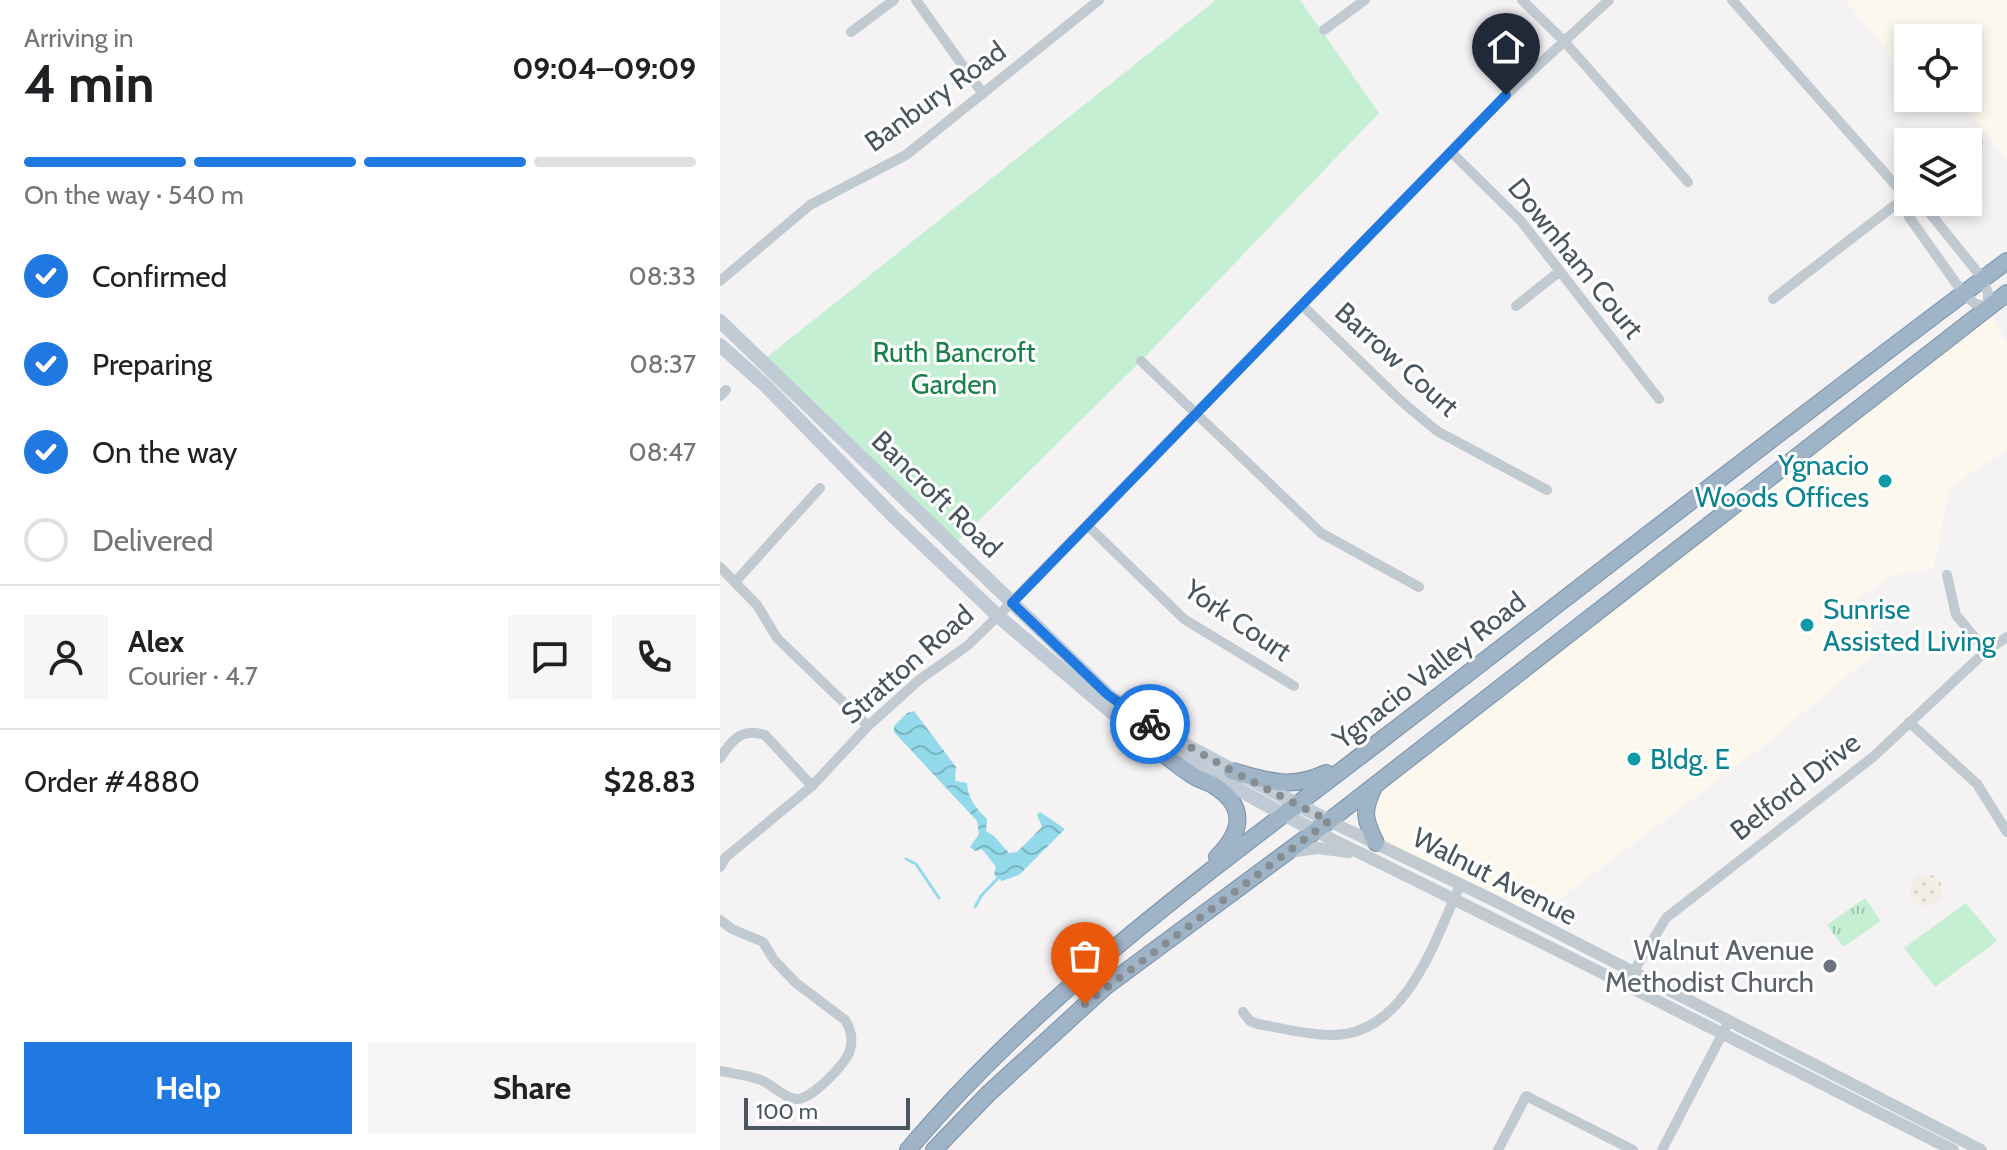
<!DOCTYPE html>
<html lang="en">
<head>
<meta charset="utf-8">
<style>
  :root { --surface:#fff; --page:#f6f6f6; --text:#202124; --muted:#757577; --line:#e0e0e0; --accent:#2079e0 }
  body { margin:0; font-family:Cabin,sans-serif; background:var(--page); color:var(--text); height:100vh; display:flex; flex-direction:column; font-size:30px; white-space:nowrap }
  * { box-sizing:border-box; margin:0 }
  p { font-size:26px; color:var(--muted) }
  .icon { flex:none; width:44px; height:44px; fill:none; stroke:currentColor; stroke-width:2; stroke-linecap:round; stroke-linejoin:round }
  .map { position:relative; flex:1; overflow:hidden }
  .side { display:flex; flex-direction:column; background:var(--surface); width:720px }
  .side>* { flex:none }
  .buttons { position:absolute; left:1174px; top:24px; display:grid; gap:16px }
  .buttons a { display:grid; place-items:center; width:88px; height:88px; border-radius:0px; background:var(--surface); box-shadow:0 4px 12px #0003; font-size:40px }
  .scale { position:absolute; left:24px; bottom:20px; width:166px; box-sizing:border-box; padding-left:8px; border:4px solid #4a565f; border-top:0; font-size:22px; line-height:28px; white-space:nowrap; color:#4a565f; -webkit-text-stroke:6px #fff; paint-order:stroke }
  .pin { position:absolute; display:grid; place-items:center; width:68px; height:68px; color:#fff; margin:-82px -34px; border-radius:50% 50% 50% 0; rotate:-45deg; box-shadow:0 0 8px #0007 }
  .pin .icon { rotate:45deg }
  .courier { position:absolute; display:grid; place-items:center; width:80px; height:80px; margin:-40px; border:6px solid #2079e0; border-radius:50%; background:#fff; color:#222; box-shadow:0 2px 10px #0007 }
  .headline em { font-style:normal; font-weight:700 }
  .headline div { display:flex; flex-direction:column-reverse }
  .headline { display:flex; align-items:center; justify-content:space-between; height:136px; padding:0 24px }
  h1 { font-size:52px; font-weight:700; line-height:60px }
  .bar { display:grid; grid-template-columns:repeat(4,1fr); gap:12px 8px; align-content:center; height:96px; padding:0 24px }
  .bar i { height:10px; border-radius:6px; background:var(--line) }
  .bar .on { background:var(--accent) }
  .bar p { grid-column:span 4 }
  .line { display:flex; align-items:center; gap:20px; padding:0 24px; border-top:2px solid var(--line) }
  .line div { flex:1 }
  .round { display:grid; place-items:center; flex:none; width:84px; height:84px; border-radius:0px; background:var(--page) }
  ol { padding:0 24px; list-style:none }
  li { display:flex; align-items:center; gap:24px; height:88px }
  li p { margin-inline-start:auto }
  li .icon { padding:8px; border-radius:50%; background:var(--accent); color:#fff; stroke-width:4 }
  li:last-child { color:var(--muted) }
  li i { width:44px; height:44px; border:4px solid var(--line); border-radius:50% }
  .cta { display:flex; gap:16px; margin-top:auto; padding:16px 24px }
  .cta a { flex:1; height:92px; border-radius:0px; background:var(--accent); color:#fff; font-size:32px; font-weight:700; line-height:92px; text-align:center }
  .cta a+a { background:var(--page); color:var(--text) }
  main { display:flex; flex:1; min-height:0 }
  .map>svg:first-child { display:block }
  .commercial { fill:#fcf8ee }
  .grass { fill:url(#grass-tufts) }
  .sand { fill:url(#sand-dots) }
  .garden { fill:#c4efd3 }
  .water { fill:url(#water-waves) }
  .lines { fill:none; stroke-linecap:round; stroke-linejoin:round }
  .stream { stroke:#92daea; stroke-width:3 }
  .trunk-casing { stroke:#7791ab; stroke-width:18 }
  .minor { stroke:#c1cad0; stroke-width:10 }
  .tertiary { stroke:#c1cad0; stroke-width:12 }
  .secondary { stroke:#c1cbd5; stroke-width:14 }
  .trunk { stroke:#a0b4c7; stroke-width:16 }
  .done { stroke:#868d92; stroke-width:8; stroke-dasharray:0 14.4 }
  .route { stroke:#2079e0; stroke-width:10 }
  .culture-dot { fill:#0f9aa8; stroke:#fff; stroke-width:3 }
  .worship-dot { fill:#6b7280; stroke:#fff; stroke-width:3 }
  .labels { text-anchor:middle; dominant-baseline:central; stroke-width:6; stroke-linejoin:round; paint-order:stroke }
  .street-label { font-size:28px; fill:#4a565f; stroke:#fff }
  .park-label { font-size:28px; fill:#1b814b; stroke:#fff }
  .culture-label { font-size:28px; fill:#0d838f; stroke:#fff; text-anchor:start }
  .worship-label { font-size:28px; fill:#5b616d; stroke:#fff; text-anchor:end }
</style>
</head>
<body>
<main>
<section class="side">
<div class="headline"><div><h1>4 min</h1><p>Arriving in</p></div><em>09:04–09:09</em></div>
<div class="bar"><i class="on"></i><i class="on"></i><i class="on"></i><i></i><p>On the way · 540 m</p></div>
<ol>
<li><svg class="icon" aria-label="check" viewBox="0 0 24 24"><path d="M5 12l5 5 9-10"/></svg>Confirmed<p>08:33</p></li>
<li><svg class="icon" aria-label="check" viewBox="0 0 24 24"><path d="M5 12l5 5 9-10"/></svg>Preparing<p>08:37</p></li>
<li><svg class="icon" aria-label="check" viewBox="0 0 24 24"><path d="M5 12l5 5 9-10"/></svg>On the way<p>08:47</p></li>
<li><i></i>Delivered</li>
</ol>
<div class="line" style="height:144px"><a class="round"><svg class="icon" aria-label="person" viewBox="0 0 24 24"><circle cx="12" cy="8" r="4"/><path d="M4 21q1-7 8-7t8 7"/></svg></a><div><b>Alex</b><p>Courier · 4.7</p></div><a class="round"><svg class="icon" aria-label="chat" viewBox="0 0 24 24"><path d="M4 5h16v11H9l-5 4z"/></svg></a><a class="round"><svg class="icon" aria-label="phone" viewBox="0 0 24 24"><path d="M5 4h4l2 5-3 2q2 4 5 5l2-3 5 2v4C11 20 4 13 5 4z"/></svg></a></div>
<div class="line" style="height:104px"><div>Order #4880</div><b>$28.83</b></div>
<div class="cta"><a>Help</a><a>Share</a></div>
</section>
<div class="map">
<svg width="1287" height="1150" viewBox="0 0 1287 1150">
  <defs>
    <pattern id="grass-tufts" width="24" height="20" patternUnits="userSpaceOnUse" patternTransform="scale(2)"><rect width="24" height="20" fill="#c4efd3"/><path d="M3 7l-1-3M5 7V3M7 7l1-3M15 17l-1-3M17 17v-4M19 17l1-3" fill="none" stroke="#a1c4ae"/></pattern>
    <pattern id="sand-dots" width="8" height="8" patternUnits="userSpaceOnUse" patternTransform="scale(2)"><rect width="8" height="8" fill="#f4efe5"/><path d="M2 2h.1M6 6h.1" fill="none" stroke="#d3cfc7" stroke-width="1.8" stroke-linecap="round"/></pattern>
    <pattern id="water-waves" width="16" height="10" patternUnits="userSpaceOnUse" patternTransform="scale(2)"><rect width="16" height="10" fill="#92daea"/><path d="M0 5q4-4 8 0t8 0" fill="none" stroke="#79b4c1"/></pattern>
  </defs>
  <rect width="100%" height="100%" fill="#f4f2f2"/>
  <path class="commercial" d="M1125,0H1287V160L1236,98H1248V38H1188V76Z
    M1268,308L1287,342V450L1230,487L1214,568L1169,577L1137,600L1163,646L1041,748L811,920L656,843L647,801Z"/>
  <path class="grass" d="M1145,898L1161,921L1123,947L1107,925Z"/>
  <path class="sand" d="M1190 890a16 16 0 1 1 32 0a16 16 0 1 1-32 0Z"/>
  <path class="garden" d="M496,0H580L659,113L421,361L233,546L42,361Z
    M1246,903L1277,941L1215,987L1184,948Z"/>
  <path class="water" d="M194,711L236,767L235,781L247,783C247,796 256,809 267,819L266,831L274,836L289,853L297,852L322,827L317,815L320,812L345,829L299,875L282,881L274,875L276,867L262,849L255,851L250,847L259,834L257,821L174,732V726L187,713Z"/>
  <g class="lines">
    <path class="stream" d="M186,859L196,864L219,898
      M255,907L261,896L278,878"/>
    <defs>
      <path id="trunk" d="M419,735C438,749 456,765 475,777C481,780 487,782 493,785C527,806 523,831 497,857
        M512,771C550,781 570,790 606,773
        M655,785C642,810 644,819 656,843
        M188,1150C323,990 496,867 660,741C869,581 1076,418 1287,261
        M214,1150L268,1094L385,987L609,821L1287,293"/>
    </defs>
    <use href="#trunk" class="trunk-casing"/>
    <path class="minor" d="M196,0L263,94
      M802,0L843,40L968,182
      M1012,0L1186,197L1189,217L1243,293L1254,303L1268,308V293L1263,279L1201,202
      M604,30L645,0
      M131,32L174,0
      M1248,150L1258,143
      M731,152L801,221L939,399
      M0,281L90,205L186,155L379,0
      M1053,299L1188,195
      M583,306L681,401L717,431L827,490
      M796,306L840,271
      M421,361L601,533L699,587
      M0,396L6,390
      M367,525L464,619L574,686
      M0,567L37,605L57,638L148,726
      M1227,575L1236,615L1266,651
      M15,582L100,488
      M1189,722L1257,784L1287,832
      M0,758C12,740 22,727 45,735L92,786L6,857L0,867
      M92,786L148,726L199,680L247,646L278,616L786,95L889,0
      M0,920L12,929L43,942L54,960L76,983L125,1020C131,1029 133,1039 130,1050C127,1063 90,1101 76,1099C64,1098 54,1086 43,1081C30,1075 14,1074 0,1071
      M906,984L946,918L1153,757L1266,651L1287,637
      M523,1012L530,1021L538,1024C561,1028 587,1035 611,1035C686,1036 715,940 740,885
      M778,1150L806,1096L913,1150
      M942,1150L1009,1021"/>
    <path class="tertiary" d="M609,821L773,900L1261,1150
      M595,831C809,935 1021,1043 1233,1150
      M568,852L598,848L629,852"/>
    <path class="secondary" d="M0,321L388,695L437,730L609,821
      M0,345L46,386L173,516L278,616L403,722L429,740
      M453,754L595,831"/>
    <use href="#trunk" class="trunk"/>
  </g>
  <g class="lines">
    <path class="done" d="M365,1004L609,821L512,771L430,724"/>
    <path class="route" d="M430,724L388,695L292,603L786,95"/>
  </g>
  <g class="culture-dot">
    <circle cx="1165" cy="481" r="8"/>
    <circle cx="1087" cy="625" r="8"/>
    <circle cx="914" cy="759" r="8"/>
  </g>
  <circle class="worship-dot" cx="1110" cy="966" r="8"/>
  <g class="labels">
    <g class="street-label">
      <text transform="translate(215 96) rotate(-36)">Banbury Road</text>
      <text transform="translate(856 258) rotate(51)">Downham Court</text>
      <text transform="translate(677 359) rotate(42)">Barrow Court</text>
      <text transform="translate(217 494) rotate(44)">Bancroft Road</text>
      <text transform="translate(518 620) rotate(34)">York Court</text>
      <text transform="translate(187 664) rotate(-41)">Stratton Road</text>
      <text transform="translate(709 670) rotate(-38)">Ygnacio Valley Road</text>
      <text transform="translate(1075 786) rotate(-38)">Belford Drive</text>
      <text transform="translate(775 876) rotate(27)">Walnut Avenue</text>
    </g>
    <g class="park-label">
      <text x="234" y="352">Ruth Bancroft<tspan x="234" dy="32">Garden</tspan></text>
    </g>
    <g class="culture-label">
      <text x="1149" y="465" text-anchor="end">Ygnacio<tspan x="1149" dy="32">Woods Offices</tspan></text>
      <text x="1103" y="609">Sunrise<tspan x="1103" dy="32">Assisted Living</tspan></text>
      <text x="930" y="759">Bldg. E</text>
    </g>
    <g class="worship-label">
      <text x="1094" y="950">Walnut Avenue<tspan x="1094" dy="32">Methodist Church</tspan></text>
    </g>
  </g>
</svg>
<div class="buttons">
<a><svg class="icon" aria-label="locate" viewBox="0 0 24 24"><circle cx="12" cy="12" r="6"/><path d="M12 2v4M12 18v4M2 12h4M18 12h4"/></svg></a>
<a><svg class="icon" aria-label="layers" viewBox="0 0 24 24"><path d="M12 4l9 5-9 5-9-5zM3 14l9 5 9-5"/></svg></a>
</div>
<div class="scale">100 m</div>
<div class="pin" style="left:365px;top:1004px;background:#ea580c"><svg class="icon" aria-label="bag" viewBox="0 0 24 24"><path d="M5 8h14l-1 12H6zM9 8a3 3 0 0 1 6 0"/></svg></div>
<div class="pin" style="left:786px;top:95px;background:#1f2937"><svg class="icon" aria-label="home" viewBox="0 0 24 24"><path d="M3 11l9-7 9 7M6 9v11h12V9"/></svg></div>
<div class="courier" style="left:430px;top:724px"><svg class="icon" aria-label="bike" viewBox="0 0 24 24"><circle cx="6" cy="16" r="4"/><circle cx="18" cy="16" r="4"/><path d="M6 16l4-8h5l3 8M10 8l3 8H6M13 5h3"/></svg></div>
</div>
</main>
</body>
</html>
